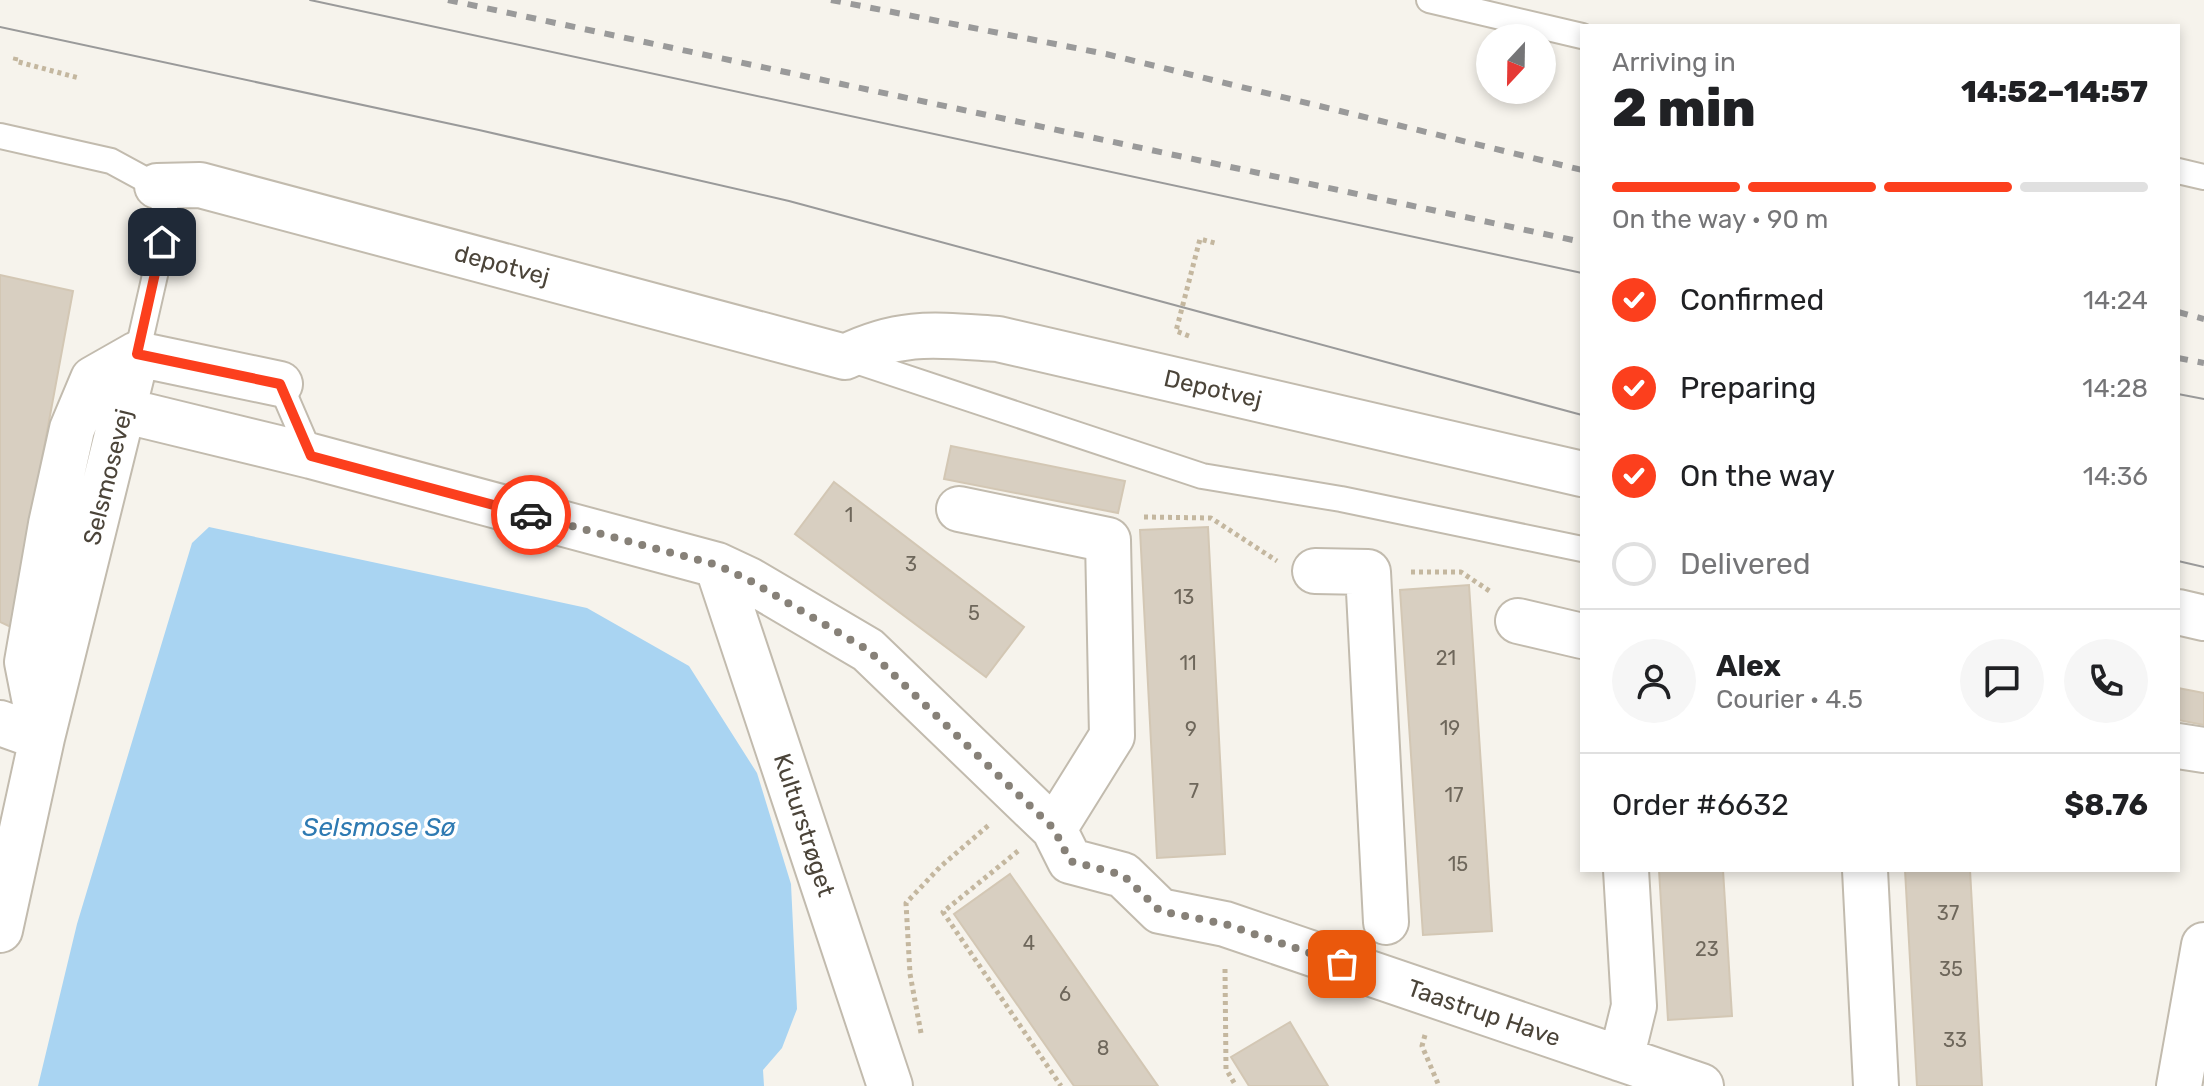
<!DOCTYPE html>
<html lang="en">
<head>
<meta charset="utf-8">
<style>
  :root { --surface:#fff; --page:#f6f6f6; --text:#202124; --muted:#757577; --line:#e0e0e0; --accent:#fc3f1d }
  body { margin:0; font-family:Rubik,sans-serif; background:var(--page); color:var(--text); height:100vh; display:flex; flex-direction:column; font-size:30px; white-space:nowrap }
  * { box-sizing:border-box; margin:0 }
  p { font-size:26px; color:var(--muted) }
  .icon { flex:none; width:44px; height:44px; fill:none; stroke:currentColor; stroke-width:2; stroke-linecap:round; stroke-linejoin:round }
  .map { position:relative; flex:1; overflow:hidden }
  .side { position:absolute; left:1580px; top:24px; width:600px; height:848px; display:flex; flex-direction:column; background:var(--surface); border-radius:0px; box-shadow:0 4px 12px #0003 }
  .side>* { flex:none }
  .needle { width:52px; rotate:202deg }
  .tools { position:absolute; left:1476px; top:24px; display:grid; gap:16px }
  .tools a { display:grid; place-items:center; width:80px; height:80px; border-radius:50%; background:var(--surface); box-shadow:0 4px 12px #0003; font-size:40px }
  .pin { position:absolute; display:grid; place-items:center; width:68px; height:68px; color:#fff; margin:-34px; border-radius:16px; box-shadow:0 4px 12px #0006 }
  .courier { position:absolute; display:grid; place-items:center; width:80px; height:80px; margin:-40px; border:6px solid #fc3f1d; border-radius:50%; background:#fff; color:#222; box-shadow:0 2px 10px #0007 }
  .summary em { font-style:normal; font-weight:800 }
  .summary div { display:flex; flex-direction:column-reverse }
  .summary { display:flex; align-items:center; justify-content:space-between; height:136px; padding:0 32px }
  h1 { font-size:52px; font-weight:800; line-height:60px }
  .bar { display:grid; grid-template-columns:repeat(4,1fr); gap:12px 8px; align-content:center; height:96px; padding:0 32px }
  .bar i { height:10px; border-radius:6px; background:var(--line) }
  .bar .current { background:var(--accent) }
  .bar p { grid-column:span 4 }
  .line { display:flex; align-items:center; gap:20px; padding:0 32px; border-top:2px solid var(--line) }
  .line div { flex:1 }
  .round { display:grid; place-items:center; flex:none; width:84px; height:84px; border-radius:42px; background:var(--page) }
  ol { padding:0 32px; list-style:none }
  li { display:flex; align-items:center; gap:24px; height:88px }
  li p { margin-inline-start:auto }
  li .icon { padding:8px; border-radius:50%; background:var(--accent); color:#fff; stroke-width:4 }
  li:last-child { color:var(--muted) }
  li i { width:44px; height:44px; border:4px solid var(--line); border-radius:50% }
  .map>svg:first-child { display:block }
  .water { fill:#a9d4f2 }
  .building { fill:#d8cfc1; stroke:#d3c7b4; stroke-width:2 }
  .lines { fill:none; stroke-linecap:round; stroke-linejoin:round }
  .service-casing { stroke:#c2bbae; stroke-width:28 }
  .minor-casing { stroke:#c2bbae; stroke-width:48 }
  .path { stroke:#c4b79f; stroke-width:5; stroke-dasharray:4 4; stroke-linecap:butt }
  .service { stroke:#fff; stroke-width:24 }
  .minor { stroke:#fff; stroke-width:44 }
  .tram { stroke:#9a9a9a; stroke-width:2 }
  .rail { stroke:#9a9a9a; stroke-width:6; stroke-dasharray:10 10; stroke-linecap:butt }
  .done { stroke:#878178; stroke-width:8; stroke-dasharray:0 14.4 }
  .route { stroke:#fc3f1d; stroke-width:10 }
  .labels { text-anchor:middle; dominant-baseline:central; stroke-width:7; stroke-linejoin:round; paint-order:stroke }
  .number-label { font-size:20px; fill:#6e675b }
  .street-label { font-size:24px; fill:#4b4439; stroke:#fff }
  .water-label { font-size:26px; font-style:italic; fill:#2e7ab2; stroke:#fff }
</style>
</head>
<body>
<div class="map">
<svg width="2204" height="1086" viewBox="0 0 2204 1086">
  <rect width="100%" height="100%" fill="#f6f3ec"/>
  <path class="water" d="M209,527L587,608L689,666L757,773L791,884L797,1009L782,1048L763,1070L764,1086H38L77,924L192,543Z"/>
  <path class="building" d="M0,275L73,291L11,627L0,622Z
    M951,446L1125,481L1118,513L944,479Z
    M834,482L1024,627L986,677L795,534Z
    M1208,527L1225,854L1157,858L1140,530Z
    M1469,585L1492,931L1423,935L1400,590Z
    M2178,688L2204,693V725L2178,720Z
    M1659,870H1723L1732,1016L1668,1020Z
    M1905,870H1970L1982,1086H1917Z
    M1010,874L1158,1086H1074L954,914Z
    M1290,1022L1328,1086H1249L1231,1057Z"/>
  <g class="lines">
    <defs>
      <path id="service" d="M1429,0L1582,36
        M0,136L111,161L157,186L168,218L137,354
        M2178,171L2204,177
        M847,358L1202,476L1341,499L1582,549
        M280,384L311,456"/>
      <path id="minor" d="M157,186L200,185L845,357C902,329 937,335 998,339L1582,474
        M126,411L311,456L717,565L749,580L868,650L1054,829L1070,861L1123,875L1160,911L1225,924L1701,1086
        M959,509L1108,540L1112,736L1054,829
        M717,565L890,1086
        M1315,571L1368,572L1386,922
        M2178,612L2204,618
        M1518,621L1582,636
        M0,723L42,738
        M40,728L27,662L51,524L72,429L93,379L137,354L280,384
        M2178,746L2204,750
        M1865,870L1876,1086
        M0,930L42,738L137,354
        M1621,1059L1634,1006L1626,870
        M2179,1086L2204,945"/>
    </defs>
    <use href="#service" class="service-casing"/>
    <use href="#minor" class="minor-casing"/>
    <path class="path" d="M16,57L15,61L79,78
      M1189,336L1176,331L1200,239L1215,243
      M1144,517L1211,518L1277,561
      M1411,572H1461L1491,592
      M1018,851L943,912L1061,1086
      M1225,969L1226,1069L1236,1086
      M921,1033L910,974L906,903L940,867L990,824
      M1425,1035L1422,1046L1439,1086"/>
    <use href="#service" class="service"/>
    <use href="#minor" class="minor"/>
    <path class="tram" d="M310,0L1582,273
      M0,27L479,130L789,201L1582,415
      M2178,394L2204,399
      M2178,561L2204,567"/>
    <path class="rail" d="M448,0L1582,242
      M831,0L1106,54L1582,170
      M2178,312L2204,319
      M2178,358L2204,363"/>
  </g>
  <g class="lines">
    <path class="done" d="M531,515L717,565L749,580L868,650L1054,829L1070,861L1123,875L1160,911L1225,924L1342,964"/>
    <path class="route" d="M162,242L137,354L280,384L311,456L531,515"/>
  </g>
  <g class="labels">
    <g class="number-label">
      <text x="849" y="515">1</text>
      <text x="911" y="564">3</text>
      <text x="1184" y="597">13</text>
      <text x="974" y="613">5</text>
      <text x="1446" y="658">21</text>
      <text x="1188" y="663">11</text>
      <text x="1450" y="728">19</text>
      <text x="1191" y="729">9</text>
      <text x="1194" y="791">7</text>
      <text x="1454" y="795">17</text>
      <text x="1458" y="864">15</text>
      <text x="1948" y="913">37</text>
      <text x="1029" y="943">4</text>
      <text x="1707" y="949">23</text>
      <text x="1951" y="969">35</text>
      <text x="1065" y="994">6</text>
      <text x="1955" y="1040">33</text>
      <text x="1103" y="1048">8</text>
    </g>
    <g class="street-label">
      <text transform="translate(502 265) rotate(15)">depotvej</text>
      <text transform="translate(1213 389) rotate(13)">Depotvej</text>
      <text transform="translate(108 477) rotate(-76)">Selsmosevej</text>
      <text transform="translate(804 825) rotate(72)">Kulturstrøget</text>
      <text transform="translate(1484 1013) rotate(19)">Taastrup Have</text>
    </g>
    <g class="water-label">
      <text x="379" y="827">Selsmose Sø</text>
    </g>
  </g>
</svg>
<div class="tools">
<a><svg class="needle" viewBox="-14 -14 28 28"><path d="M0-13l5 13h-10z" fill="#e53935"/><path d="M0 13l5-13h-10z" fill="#757577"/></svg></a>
</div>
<div class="pin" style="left:1342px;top:964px;background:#ea580c"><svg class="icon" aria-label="bag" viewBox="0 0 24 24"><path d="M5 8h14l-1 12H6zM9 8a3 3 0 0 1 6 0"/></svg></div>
<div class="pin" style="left:162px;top:242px;background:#1f2937"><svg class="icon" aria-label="home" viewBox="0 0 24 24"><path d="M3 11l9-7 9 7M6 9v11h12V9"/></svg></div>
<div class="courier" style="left:531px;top:515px"><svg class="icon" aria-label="car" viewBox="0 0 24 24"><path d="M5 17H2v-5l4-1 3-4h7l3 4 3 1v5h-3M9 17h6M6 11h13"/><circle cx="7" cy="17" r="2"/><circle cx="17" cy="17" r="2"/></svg></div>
<section class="side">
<div class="summary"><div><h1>2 min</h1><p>Arriving in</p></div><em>14:52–14:57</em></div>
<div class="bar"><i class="current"></i><i class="current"></i><i class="current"></i><i></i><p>On the way · 90 m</p></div>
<ol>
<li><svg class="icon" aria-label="check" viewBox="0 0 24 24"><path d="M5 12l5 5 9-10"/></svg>Confirmed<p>14:24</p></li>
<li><svg class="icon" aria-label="check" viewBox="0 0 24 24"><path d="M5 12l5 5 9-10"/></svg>Preparing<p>14:28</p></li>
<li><svg class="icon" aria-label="check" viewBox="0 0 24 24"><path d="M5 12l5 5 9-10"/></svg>On the way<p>14:36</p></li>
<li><i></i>Delivered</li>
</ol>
<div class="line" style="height:144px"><a class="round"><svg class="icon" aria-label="person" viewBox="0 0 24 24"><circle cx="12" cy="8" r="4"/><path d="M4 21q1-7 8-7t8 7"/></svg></a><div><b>Alex</b><p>Courier · 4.5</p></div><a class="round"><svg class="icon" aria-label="chat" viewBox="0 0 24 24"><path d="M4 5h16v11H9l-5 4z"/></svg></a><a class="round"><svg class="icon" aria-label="phone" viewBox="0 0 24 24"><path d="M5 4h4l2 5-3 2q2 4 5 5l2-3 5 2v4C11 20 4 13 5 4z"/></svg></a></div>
<div class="line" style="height:104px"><div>Order #6632</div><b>$8.76</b></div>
</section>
</div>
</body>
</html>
